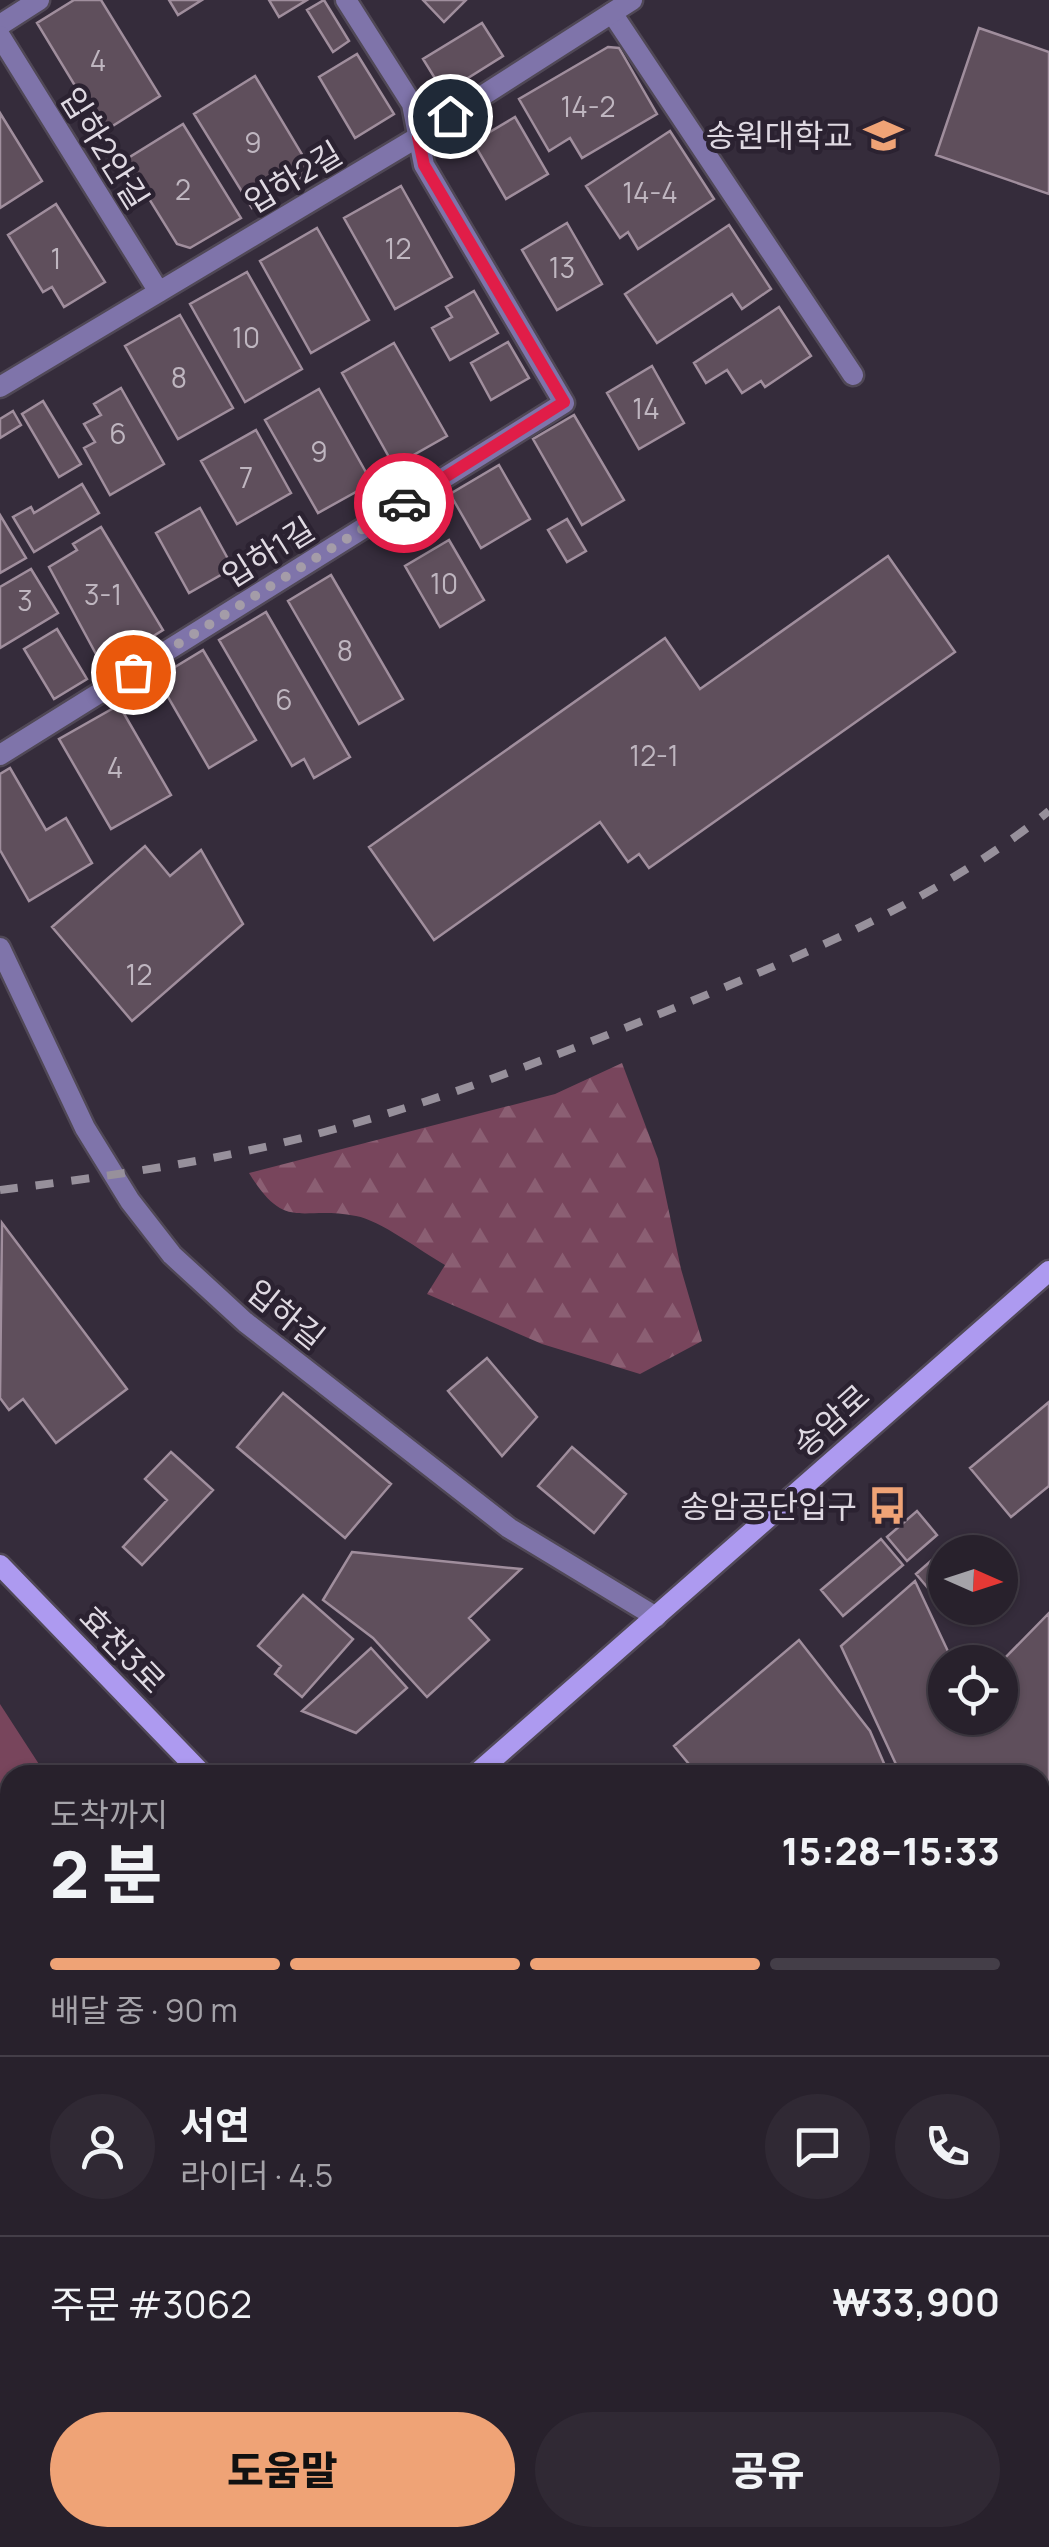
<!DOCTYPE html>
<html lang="ko">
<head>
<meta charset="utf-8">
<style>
  :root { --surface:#28212c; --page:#302934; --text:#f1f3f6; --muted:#a5a3a9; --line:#443e48; --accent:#efa376 }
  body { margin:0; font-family:Manrope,"Noto Sans KR",sans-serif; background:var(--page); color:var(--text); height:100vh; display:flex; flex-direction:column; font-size:38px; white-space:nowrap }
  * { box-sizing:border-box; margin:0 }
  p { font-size:32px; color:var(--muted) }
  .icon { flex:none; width:55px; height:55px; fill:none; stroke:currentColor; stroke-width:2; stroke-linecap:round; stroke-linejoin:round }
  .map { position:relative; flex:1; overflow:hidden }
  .drawer { position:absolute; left:0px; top:1765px; width:1050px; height:782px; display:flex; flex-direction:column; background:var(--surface); border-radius:30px 30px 0 0; box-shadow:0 2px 8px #0004,0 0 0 2px var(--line) }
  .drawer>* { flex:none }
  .needle { width:65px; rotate:93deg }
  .buttons { position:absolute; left:928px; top:1535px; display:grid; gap:20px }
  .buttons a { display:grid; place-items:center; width:90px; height:90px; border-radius:50%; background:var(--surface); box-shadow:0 2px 8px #0004,0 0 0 2px var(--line); font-size:50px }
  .pin { position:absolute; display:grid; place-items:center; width:85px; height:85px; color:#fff; margin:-42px; border:5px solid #fff; border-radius:50%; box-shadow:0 2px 10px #0007 }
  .courier { position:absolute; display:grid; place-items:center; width:100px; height:100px; margin:-50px; border:8px solid #e11d48; border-radius:50%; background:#fff; color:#222; box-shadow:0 2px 12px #0007 }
  .headline em { font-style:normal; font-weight:800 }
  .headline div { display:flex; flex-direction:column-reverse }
  .headline { display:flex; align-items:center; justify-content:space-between; height:170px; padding:0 50px }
  h1 { font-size:65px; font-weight:800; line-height:75px }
  .bar { display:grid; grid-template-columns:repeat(4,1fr); gap:15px 10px; align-content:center; height:120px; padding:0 50px }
  .bar i { height:12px; border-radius:8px; background:var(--line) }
  .bar .current { background:var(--accent) }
  .bar p { grid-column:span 4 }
  .line { display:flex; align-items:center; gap:25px; padding:0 50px; border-top:2px solid var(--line) }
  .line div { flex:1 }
  .round { display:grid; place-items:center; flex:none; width:105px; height:105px; border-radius:52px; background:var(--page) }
  .primary-button { display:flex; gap:20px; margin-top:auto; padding:20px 50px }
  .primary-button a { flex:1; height:115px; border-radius:60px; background:var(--accent); color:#111; font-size:40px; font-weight:800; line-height:115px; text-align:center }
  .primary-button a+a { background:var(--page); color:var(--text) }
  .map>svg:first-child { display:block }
  .forest { fill:url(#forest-firs) }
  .green { fill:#78455c }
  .building { fill:#5f4f5c; stroke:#a08e9d; stroke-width:2.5 }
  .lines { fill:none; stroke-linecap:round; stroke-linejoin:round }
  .lane-casing { stroke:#504856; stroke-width:25 }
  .street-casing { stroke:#504856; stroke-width:25 }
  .secondary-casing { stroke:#504856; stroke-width:25 }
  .lane { stroke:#7f74aa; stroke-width:20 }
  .street { stroke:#7f74aa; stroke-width:20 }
  .secondary { stroke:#ad9af0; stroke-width:20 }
  .rail { stroke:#97909b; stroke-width:8; stroke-dasharray:18 18; stroke-linecap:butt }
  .done { stroke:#a49ca8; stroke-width:10; stroke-dasharray:0 18 }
  .route { stroke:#e11d48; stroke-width:12 }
  .labels { text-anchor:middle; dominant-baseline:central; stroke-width:9; stroke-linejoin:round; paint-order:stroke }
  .number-label { font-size:28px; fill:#bfb6c0 }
  .poi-label { font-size:32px; fill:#dfd9e2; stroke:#2b2231; text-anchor:end }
  .street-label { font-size:32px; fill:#dfd9e2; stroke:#2b2231 }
</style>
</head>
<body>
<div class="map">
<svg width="1049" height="2547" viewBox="0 0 1049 2547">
  <defs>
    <pattern id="forest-firs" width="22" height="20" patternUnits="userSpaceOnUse" patternTransform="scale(2.5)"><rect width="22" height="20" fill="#78455c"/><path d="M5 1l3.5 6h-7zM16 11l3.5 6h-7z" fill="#8b5f73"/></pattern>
  </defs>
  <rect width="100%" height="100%" fill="#352c3b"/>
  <path class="forest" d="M622,1063L658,1159L681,1269L702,1341L640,1374L542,1344L427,1294L445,1265C422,1252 380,1220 356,1216C299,1205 286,1233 249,1173L555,1094Z"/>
  <path class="green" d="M0,1704L46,1775H10V2021L0,2027Z"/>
  <path class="building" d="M74,0H101L160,96L103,132L37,23Z
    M169,0H202L178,15Z
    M269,0H307L279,17Z
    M324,0L349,41L333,52L307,10Z
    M423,0H466L444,22Z
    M482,23L503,56L444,93L423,59Z
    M979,28L1049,52V194L936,155Z
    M608,47L619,48L657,114L582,158L570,138L549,151L519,99Z
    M357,54L394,114L355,138L319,77Z
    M255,76L312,171L252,208L194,114Z
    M0,113L42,181L0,208Z
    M515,117L548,174L506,199L473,142Z
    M183,124L241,218L190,248L177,244L125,160Z
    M670,131L714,199L638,249L628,232L620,238L586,186Z
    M401,186L452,277L395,309L344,218Z
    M56,204L105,282L64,307L52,287L43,292L8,235Z
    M567,223L602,284L557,310L522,250Z
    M729,225L771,289L742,309L732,294L657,343L625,294Z
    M317,228L369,320L311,353L260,261Z
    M247,272L302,369L245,402L190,304Z
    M474,291L498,333L450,360L432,328L452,317L446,307Z
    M779,307L811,356L765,387L761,381L742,393L727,370L706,383L694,363Z
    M180,315L233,408L178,439L125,346Z
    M508,342L529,378L491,400L471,363Z
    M394,343L447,436L394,466L342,373Z
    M652,366L684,423L639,449L607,393Z
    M121,388L164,464L110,495L84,448L95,442L84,424L101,415L94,404Z
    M319,389L372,483L318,513L265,420Z
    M43,401L81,464L59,477L22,414Z
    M13,411L21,425L0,438V419Z
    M574,415L624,500L582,525L533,439Z
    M256,430L291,493L237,524L201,461Z
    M499,465L530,519L481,548L450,494Z
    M82,484L99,513L34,552L13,517L31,507L34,513Z
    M200,508L233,568L189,593L156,533Z
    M0,515L26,558L0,573Z
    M567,519L586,551L567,562L548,530Z
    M101,527L163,630L103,667L49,567L77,550L73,544Z
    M449,540L484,600L440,627L405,566Z
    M888,556L955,652L649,868L639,854L628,862L600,822L434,940L369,847L665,638L700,689Z
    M31,569L58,613L0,648V587Z
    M331,575L403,699L359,724L288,601Z
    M266,612L350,757L314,778L304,759L292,766L219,640Z
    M57,629L87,679L54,699L24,649Z
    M203,650L256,740L209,768L157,678Z
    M119,705L171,795L111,829L59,739Z
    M10,768L46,830L66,818L92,863L29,901L0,850V774Z
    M145,846L170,876L201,850L243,924L132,1021L52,927Z
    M2,1223L127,1389L56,1443L23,1399L9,1410L0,1398Z
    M487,1358L537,1417L502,1456L448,1391Z
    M283,1393L391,1484L345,1538L237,1447Z
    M1049,1402V1486L1011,1517L970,1468Z
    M572,1447L626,1494L594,1533L538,1486Z
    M171,1452L213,1490L142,1565L123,1547L167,1500L145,1479Z
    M917,1511L937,1535L907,1561L887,1537Z
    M881,1539L903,1565L843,1616L821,1590Z
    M352,1552L521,1569L469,1618L489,1640L427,1697L373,1638L323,1600Z
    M941,1552L945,1557V1608H972L956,1621L916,1574Z
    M915,1581L953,1662H945V1718H1000V1663L1049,1613V1795L1040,1804V1775H901L841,1646Z
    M303,1595L353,1639L302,1697L275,1674L281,1666L258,1646Z
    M799,1640L870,1731L889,1775H698L674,1746Z
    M371,1648L407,1688L356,1733L302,1711Z
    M1049,1821V2015L1040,2019V1831Z
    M1040,2405L1049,2423V2489L1040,2470Z
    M1049,2493V2547H939L958,2538H1040V2497Z
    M710,2538H763L768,2547H690Z"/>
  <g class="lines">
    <defs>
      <path id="lane" d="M612,13L853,375
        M0,25L39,0
        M0,755L564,403L424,165L412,104L346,0"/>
      <path id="street" d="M0,36L159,292
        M0,387L418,137L632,0
        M0,948L85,1128L130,1201L172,1255L245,1322L509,1528L656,1617
        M1040,2225L1049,2220
        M1040,2352L1049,2371
        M588,2538L592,2547"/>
      <path id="secondary" d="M0,1565L203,1775
        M475,1775L1049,1271
        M0,2188L10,2179"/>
    </defs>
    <use href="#lane" class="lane-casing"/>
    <use href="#street" class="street-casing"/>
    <use href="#secondary" class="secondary-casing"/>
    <use href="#lane" class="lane"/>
    <use href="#street" class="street"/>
    <use href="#secondary" class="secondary"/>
    <path class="rail" d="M0,1190C111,1176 227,1160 335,1129C464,1093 587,1044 711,993C828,944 949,892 1049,811"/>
  </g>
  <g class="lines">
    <path class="done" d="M133,672L404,503"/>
    <path class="route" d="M404,503L564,402L424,165L418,137L450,116"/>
  </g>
  <defs>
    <symbol id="university-bare" viewBox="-9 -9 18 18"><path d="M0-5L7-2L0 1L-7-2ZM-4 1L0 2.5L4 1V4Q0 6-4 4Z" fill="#efa376" stroke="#2b2231" stroke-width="2.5" paint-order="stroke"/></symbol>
    <symbol id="bus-bare" viewBox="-9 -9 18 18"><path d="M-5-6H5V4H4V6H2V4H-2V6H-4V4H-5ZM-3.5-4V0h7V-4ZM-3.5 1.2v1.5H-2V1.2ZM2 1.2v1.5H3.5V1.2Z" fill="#efa376" stroke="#2b2231" stroke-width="2.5" paint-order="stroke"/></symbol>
  </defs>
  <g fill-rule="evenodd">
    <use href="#university-bare" x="856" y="108" width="55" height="55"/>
    <use href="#bus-bare" x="860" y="1478" width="55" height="55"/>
  </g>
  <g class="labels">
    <g class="number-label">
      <text x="98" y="60">4</text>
      <text x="588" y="106">14-2</text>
      <text x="253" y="142">9</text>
      <text x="183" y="189">2</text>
      <text x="650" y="192">14-4</text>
      <text x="398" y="248">12</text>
      <text x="56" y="258">1</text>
      <text x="562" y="267">13</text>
      <text x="246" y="337">10</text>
      <text x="179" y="377">8</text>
      <text x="646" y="408">14</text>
      <text x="118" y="433">6</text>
      <text x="319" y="451">9</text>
      <text x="246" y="477">7</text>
      <text x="444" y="583">10</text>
      <text x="103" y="594">3-1</text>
      <text x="25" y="600">3</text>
      <text x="345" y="650">8</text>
      <text x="284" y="699">6</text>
      <text x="654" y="755">12-1</text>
      <text x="115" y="767">4</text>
      <text x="139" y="974">12</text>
    </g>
    <g class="poi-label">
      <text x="853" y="135">송원대학교</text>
      <text x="857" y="1506">송암공단입구</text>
    </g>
    <g class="street-label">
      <text transform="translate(105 148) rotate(58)">입하2안길</text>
      <text transform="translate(293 177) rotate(-31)">입하2길</text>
      <text transform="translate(268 552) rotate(-32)">입하1길</text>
      <text transform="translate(286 1314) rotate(39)">입하길</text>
      <text transform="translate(831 1420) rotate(-42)">송암로</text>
      <text transform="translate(123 1649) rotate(46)">효천3로</text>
    </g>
  </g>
</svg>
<div class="buttons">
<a><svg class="needle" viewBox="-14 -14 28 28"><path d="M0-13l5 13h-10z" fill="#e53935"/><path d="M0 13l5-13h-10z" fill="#a5a3a9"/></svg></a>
<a><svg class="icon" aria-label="locate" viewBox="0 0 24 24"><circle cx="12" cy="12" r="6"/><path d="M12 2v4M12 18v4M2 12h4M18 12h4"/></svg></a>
</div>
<div class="pin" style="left:133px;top:672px;background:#ea580c"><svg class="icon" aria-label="bag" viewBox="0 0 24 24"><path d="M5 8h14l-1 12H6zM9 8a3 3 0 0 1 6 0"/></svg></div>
<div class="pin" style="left:450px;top:116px;background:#1f2937"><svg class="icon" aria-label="home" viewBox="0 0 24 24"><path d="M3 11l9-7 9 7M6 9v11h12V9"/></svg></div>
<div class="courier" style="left:404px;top:503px"><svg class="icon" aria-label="car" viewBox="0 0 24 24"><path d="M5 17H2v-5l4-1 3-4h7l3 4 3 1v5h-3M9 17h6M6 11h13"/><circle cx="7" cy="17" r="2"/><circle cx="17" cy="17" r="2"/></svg></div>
<section class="drawer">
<div class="headline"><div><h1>2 분</h1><p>도착까지</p></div><em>15:28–15:33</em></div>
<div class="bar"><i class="current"></i><i class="current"></i><i class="current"></i><i></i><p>배달 중 · 90 m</p></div>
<div class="line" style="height:180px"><a class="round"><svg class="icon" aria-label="person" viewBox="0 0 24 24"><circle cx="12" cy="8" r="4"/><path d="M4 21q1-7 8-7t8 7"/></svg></a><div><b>서연</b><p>라이더 · 4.5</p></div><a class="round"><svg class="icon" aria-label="chat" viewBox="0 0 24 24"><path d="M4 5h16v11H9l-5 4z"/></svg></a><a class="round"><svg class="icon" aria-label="phone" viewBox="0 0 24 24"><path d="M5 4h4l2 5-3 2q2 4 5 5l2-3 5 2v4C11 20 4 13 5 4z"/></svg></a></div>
<div class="line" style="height:130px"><div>주문 #3062</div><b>₩33,900</b></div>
<div class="primary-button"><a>도움말</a><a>공유</a></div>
</section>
</div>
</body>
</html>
